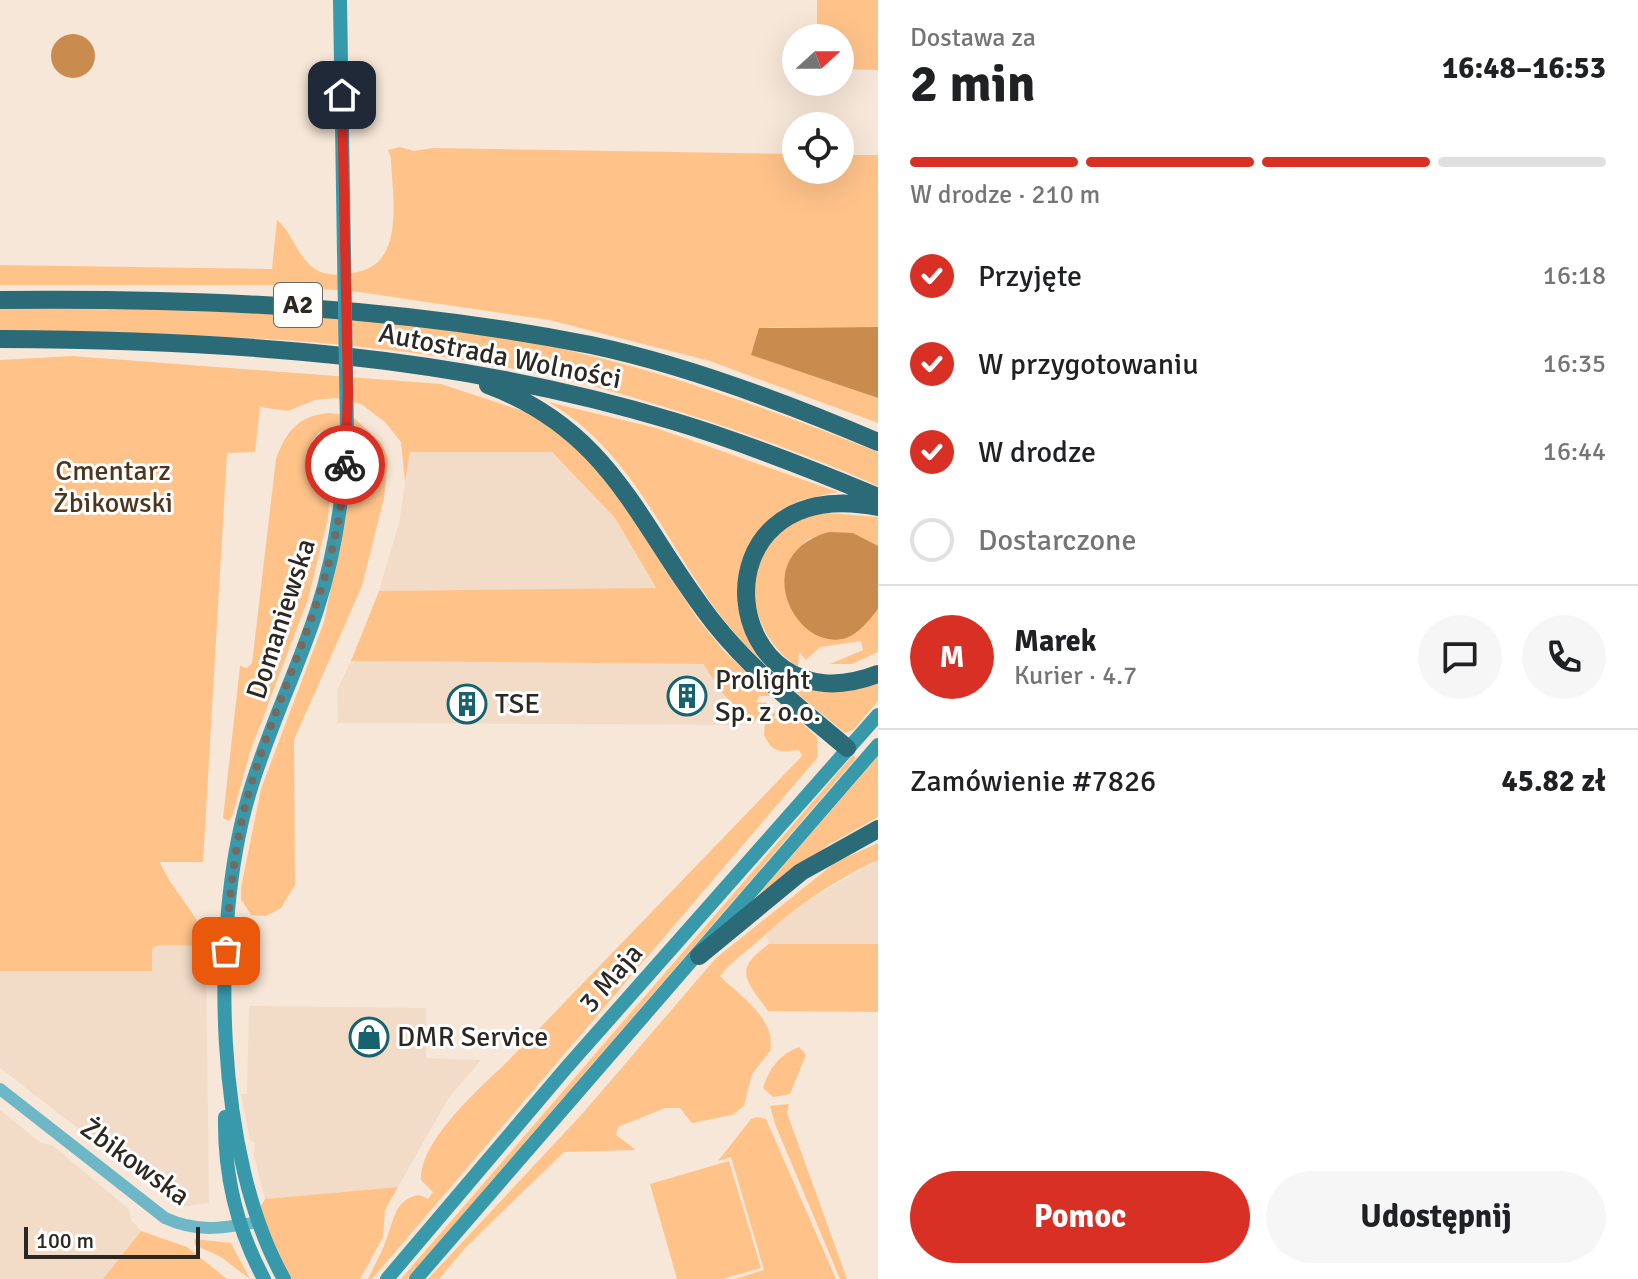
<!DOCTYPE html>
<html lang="pl">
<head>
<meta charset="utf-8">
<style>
  :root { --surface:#fff; --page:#f6f6f6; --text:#202124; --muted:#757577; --line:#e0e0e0; --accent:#d93025 }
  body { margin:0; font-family:Signika,sans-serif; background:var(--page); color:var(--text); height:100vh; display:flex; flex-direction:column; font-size:30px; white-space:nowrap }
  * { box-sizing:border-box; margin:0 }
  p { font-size:26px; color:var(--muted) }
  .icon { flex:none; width:44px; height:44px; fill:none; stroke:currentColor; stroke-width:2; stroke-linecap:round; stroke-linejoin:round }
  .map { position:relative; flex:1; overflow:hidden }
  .side { display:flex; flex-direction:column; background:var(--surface); width:760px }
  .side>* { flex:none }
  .needle { width:52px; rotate:69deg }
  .fabs { position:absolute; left:782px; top:24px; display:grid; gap:16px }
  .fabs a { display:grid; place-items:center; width:72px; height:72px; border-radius:50%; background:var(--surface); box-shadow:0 8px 32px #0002; font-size:40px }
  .scale { position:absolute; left:24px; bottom:20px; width:176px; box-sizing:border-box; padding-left:8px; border:4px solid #2d2721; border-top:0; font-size:22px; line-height:28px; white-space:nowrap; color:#2d2721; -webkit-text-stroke:6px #fff; paint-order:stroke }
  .pin { position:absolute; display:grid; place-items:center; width:68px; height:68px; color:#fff; margin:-34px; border-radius:16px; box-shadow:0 4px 12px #0006 }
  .courier { position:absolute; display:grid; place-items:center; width:80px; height:80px; margin:-40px; border:6px solid #d93025; border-radius:50%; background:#fff; color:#222; box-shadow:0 2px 10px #0007 }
  .headline em { font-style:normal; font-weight:800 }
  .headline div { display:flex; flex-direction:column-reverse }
  .headline { display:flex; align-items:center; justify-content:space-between; height:136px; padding:0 32px }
  h1 { font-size:52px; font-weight:800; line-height:60px }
  .bar { display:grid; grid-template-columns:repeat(4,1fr); gap:12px 8px; align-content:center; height:96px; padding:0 32px }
  .bar i { height:10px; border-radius:6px; background:var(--line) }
  .bar .current { background:var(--accent) }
  .bar p { grid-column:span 4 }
  .line { display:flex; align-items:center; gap:20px; padding:0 32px; border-top:2px solid var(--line) }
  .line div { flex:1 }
  .round { display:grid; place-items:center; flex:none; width:84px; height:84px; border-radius:42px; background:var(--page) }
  ol { padding:0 32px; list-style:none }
  li { display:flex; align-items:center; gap:24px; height:88px }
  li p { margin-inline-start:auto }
  li .icon { padding:8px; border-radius:50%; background:var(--accent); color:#fff; stroke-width:4 }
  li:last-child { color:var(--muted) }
  li i { width:44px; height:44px; border:4px solid var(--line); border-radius:50% }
  .primary-button { display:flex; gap:16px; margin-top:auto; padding:16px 32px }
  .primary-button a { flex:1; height:92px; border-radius:48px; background:var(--accent); color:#fff; font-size:32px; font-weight:800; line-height:92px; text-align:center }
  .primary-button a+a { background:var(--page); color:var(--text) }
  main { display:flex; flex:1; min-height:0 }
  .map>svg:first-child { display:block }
  .built { fill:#f2dcc8 }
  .green { fill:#ffc38a }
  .water { fill:#ca8c4e }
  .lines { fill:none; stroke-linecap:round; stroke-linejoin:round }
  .tertiary { stroke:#6db7c6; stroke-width:12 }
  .secondary { stroke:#3899ab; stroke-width:14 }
  .motorway { stroke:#2a6b77; stroke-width:18 }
  .secondary-bridge { stroke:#3899ab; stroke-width:14 }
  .done { stroke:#746a61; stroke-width:8; stroke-dasharray:0 14.4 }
  .route { stroke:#d93025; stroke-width:10 }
  .labels { text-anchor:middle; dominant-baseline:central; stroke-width:6; stroke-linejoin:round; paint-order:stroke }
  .shield { fill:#fff; stroke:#6c6864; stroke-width:2 }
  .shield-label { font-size:26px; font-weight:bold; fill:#2d2721 }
  .street-label { font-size:28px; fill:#2d2721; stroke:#fff }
  .park-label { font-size:28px; fill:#4f351a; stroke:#fff }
  .poi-label { font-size:28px; fill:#2d2721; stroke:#fff; text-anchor:start }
</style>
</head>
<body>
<main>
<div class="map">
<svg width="878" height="1279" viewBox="0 0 878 1279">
  <rect width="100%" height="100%" fill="#f7e7d8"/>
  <path class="built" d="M410,452H552L615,518L656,589L379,591L399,523Z
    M351,661L703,664L742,725L338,723L337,690Z
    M878,860V944H769L766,935L785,914Z
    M160,945L206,946L209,1203L180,1207L0,1068V971H151L152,948Z
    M249,1006L426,1008V1058L481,1060L448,1099L398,1187L265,1199L254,1156L255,1143L250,1140L241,1094H247Z
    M0,1110L41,1143L52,1145L129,1209L131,1220L141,1231L103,1279H0Z"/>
  <path class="green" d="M817,0H878V70L840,69V38H817Z
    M400,147L414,151L433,148L796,154V170H840V155H878V327H768L752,355L878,398V423L710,361L549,320L359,292L273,285H0V265L272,269L277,220C293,233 296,256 315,269C325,276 339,275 351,273C407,268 392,197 391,158L388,150Z
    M0,308C189,307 382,307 567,350C673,374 777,412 878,452V486C799,451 716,422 632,397C433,339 207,333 0,331Z
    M72,356L441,384L529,413L572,443L604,476L697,618L723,650L771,696H760L756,702L767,703L753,724L722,693L703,664L351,661L379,591L656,588L615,518L552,452H410L405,482L401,442L385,422L361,404L336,398L315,400L288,411L260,407L255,452L227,453L203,862H160C172,893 200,912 206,946L160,945L152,948V971H0V360Z
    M548,402L656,428L838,492L801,500L779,511L761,530L743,564L741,618L752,641L818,689L845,691L878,682V701L853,730L845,733C804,698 761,666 727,624C667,549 635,452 548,402Z
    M330,413L352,416L382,444L388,459L384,498L362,586L294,740L295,885L281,908L266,916L251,915L241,899V888L261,789L324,622L358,454H379L376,441L352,426L319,432L312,441L313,453H333L328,518L308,599L250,752L232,817L228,821L223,818L240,666L247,668L252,663L276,459C286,432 298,415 330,413Z
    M816,512L878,517V546L810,538C783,562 776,589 799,620L856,633L878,609V652L852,664H830L863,650L861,641L820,647L806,660L799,652L798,667C751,636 736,569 783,530C792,522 805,517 816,512Z
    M785,708L817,737L818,757L372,1279H368C374,1266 382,1252 387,1238C394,1219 395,1199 419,1195L428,1199L433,1192L421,1180C420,1140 480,1088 507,1062L802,756L799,750C780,752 773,754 764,735L765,723L776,710L774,718L779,719Z
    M853,755L856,758L407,1279H401Z
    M878,756V817L830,844L758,895Z
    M878,843V860C837,879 800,903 767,933C751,949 734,958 720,976C739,996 777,1018 770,1051L752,1074L744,1106L732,1115L692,1123L680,1108H665L618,1127L616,1135L636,1150L564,1152L465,1248L439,1279H428L583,1113L716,958L836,862Z
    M769,944H878V1012L768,1011C746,980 732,970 769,944Z
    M799,1047L806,1055L790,1094L773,1097L763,1088C769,1068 780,1054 799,1047Z
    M789,1104L787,1113L847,1279H840L775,1124L770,1106Z
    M757,1117L766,1119L836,1279H735L764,1270L731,1157L718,1161L751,1119Z
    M729,1161L761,1268L723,1279H677L650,1184Z
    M398,1187L385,1210L383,1237L360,1279H290L259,1209L265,1199Z
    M141,1231L187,1247L227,1279H103Z
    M194,1239L231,1243L250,1279L221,1257L195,1245Z"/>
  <path class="water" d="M51 56a22 22 0 1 1 44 0a22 22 0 1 1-44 0Z
    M878,327V398L751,355L759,328Z
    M829,532L853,533L878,546V609C869,620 860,633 846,638C795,654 746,555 829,532Z"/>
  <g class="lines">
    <path class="tertiary" d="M0,1089L165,1218C198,1233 223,1228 258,1222"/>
    <path class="secondary" d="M340,0L344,253
      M225,1117C224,1175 237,1229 264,1279
      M284,1279C215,1158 210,930 248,798C266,734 296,674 317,610C336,552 344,492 347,431
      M387,1279L566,1068L878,715
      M416,1279L878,745"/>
    <path class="motorway" d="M0,300C199,298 395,306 591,345C686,365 789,404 878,442
      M0,339C227,340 455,355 673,421C743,442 811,469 878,497
      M488,385C614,432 639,528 714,623C752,671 801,709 847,748
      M878,507C686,470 719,736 878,674
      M699,956L801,872L878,829"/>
    <path class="secondary-bridge" d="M344,253L347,431"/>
  </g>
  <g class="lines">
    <path class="done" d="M226,951C229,901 234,848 247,799C279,683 338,589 345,465"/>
    <path class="route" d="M342,95L348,393L345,465"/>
  </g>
  <defs>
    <symbol id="building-ring" viewBox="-11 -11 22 22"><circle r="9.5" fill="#fff" stroke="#17626f" stroke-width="1.5"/><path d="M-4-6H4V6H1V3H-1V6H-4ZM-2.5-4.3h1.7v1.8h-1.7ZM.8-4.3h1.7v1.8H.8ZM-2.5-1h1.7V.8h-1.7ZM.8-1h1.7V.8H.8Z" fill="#17626f"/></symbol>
    <symbol id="shop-ring" viewBox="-11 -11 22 22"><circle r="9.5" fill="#fff" stroke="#17626f" stroke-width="1.5"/><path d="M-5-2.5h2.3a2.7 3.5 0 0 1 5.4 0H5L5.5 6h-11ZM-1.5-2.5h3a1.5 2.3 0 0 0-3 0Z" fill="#17626f"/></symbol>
  </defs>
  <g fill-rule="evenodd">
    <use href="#building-ring" x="665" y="674" width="44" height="44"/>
    <use href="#building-ring" x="445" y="682" width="44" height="44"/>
    <use href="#shop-ring" x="347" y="1015" width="44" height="44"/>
  </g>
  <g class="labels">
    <rect class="shield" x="274" y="283" width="48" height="44" rx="6"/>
    <g class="shield-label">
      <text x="298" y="305">A2</text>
    </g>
    <g class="street-label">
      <text transform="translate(500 356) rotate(11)">Autostrada Wolności</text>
      <text transform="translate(281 619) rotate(-72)">Domaniewska</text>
      <text transform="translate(611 978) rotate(-49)">3 Maja</text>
      <text transform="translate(135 1162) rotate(36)">Żbikowska</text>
    </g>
    <g class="park-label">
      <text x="113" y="471">Cmentarz<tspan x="113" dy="32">Żbikowski</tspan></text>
    </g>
    <g class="poi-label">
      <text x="715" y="680">Prolight<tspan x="715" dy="32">Sp. z o.o.</tspan></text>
      <text x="495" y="704">TSE</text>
      <text x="397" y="1037">DMR Service</text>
    </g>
  </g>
</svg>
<div class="fabs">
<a><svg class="needle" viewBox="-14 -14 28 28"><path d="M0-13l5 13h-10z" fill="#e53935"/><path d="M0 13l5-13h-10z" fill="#757577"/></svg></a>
<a><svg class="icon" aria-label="locate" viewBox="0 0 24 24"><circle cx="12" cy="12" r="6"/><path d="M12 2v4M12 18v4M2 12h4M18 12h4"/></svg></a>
</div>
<div class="scale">100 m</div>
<div class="pin" style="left:226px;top:951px;background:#ea580c"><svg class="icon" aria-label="bag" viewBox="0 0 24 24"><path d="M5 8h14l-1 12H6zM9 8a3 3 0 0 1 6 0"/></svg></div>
<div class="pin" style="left:342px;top:95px;background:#1f2937"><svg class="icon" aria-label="home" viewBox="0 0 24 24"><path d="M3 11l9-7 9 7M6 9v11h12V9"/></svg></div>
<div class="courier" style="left:345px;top:465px"><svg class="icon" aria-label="bike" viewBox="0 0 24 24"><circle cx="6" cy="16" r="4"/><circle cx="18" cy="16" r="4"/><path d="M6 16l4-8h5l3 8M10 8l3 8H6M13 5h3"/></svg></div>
</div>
<section class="side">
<div class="headline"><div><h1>2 min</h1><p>Dostawa za</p></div><em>16:48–16:53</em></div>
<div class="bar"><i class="current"></i><i class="current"></i><i class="current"></i><i></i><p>W drodze · 210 m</p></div>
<ol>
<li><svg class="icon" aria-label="check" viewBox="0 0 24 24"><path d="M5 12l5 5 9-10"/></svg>Przyjęte<p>16:18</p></li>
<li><svg class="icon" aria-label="check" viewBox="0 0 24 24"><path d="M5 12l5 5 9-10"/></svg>W przygotowaniu<p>16:35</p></li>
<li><svg class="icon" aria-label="check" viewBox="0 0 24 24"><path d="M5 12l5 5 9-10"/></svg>W drodze<p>16:44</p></li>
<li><i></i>Dostarczone</li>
</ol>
<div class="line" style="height:144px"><b class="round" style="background:var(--accent);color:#fff">M</b><div><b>Marek</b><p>Kurier · 4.7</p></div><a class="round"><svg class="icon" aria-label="chat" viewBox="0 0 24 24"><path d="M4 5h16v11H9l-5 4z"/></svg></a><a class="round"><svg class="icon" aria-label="phone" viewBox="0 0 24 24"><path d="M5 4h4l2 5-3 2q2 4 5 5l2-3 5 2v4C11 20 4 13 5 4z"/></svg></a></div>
<div class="line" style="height:104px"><div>Zamówienie #7826</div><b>45.82 zł</b></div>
<div class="primary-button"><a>Pomoc</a><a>Udostępnij</a></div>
</section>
</main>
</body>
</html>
